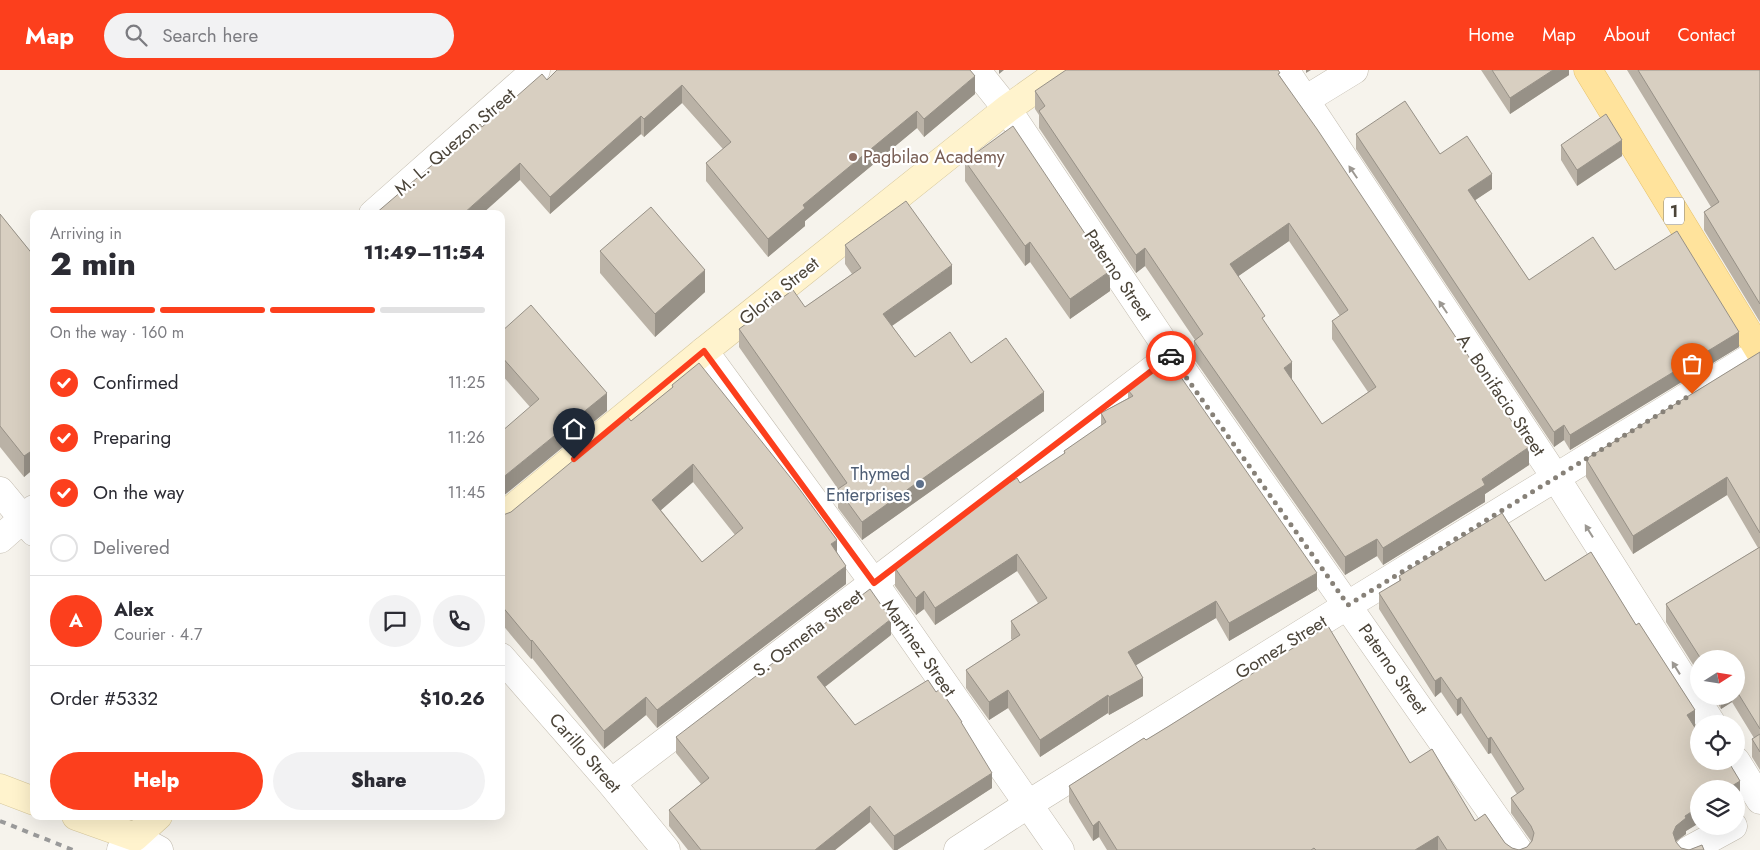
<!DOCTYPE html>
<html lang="en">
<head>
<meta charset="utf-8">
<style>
  :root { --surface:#fff; --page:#f2f2f3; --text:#2b2b33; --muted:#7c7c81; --line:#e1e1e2; --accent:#fc3f1d }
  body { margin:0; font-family:Jost,sans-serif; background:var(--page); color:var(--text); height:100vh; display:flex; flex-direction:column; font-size:19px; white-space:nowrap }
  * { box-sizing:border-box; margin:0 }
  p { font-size:16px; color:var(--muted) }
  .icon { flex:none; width:28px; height:28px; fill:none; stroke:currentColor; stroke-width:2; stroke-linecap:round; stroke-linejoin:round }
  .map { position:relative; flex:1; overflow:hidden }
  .panel { position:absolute; left:30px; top:140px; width:475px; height:610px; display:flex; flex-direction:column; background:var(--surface); border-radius:10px; box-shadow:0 5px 20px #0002 }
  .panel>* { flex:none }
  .needle { width:32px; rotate:78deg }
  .fabs { position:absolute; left:1690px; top:580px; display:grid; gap:10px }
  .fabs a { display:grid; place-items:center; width:55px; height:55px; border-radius:50%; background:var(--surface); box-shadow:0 5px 20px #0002; font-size:25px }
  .pin { position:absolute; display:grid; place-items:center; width:42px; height:42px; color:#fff; margin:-51px -21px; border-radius:50% 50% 50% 0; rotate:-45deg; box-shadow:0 0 5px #0007 }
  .pin .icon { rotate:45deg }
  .courier { position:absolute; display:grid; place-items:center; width:50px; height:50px; margin:-25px; border:4px solid #fc3f1d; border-radius:50%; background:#fff; color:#222; box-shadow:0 1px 6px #0007 }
  .summary em { font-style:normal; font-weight:800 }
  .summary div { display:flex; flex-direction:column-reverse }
  .summary { display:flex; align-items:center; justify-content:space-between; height:85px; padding:0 20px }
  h1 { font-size:32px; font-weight:800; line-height:38px }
  .bar { display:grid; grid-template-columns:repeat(4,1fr); gap:8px 5px; align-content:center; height:60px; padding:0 20px }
  .bar i { height:6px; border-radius:4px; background:var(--line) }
  .bar .active { background:var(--accent) }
  .bar p { grid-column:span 4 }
  .line { display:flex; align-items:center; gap:12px; padding:0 20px; border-top:1px solid var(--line) }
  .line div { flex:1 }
  .round { display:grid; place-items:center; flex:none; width:52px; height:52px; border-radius:26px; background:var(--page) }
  ol { padding:0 20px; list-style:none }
  li { display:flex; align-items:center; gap:15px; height:55px }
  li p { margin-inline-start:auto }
  li .icon { padding:5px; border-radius:50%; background:var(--accent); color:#fff; stroke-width:4 }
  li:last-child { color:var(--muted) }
  li i { width:28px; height:28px; border:2px solid var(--line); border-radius:50% }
  .cta { display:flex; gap:10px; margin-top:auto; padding:10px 20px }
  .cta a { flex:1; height:58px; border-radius:30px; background:var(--accent); color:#fff; font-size:20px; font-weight:800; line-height:58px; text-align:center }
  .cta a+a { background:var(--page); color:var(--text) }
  header { display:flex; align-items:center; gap:30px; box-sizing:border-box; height:70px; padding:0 25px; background:var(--accent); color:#fff }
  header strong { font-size:24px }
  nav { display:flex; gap:28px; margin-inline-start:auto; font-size:18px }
  .search { width:350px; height:45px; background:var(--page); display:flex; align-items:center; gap:12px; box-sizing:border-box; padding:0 18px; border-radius:28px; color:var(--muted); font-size:19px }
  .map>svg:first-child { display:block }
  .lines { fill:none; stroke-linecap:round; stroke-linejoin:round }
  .street-casing { stroke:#c2bbae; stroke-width:29 }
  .secondary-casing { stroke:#d6c79b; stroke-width:29 }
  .primary-casing { stroke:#e6c16a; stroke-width:29 }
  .street { stroke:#fff; stroke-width:28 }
  .secondary { stroke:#fff3cd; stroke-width:28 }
  .primary { stroke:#ffe39c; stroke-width:28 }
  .rail { stroke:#9a9a9a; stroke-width:4; stroke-dasharray:6 6; stroke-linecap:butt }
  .wall { fill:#bab2a6; fill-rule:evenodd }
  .shaded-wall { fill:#979187 }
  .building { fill:#d8cfc1; stroke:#979187; fill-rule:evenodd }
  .oneway { fill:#9c9892 }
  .done { stroke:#878178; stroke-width:5; stroke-dasharray:0 9 }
  .route { stroke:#fc3f1d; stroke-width:6 }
  .education-dot { fill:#8d6e63; stroke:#fff; stroke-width:2 }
  .service-dot { fill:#5c6f8a; stroke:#fff; stroke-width:2 }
  .labels { text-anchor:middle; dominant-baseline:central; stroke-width:4.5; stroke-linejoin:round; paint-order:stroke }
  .shield { fill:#fff; stroke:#817c74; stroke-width:1 }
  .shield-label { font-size:16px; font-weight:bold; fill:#4b4439 }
  .street-label { font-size:18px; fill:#4b4439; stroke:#fff }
  .education-label { font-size:18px; fill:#785e54; stroke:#fff; text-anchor:start }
  .service-label { font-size:18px; fill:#4e5e75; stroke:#fff; text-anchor:end }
</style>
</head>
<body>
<header>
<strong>Map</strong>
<div class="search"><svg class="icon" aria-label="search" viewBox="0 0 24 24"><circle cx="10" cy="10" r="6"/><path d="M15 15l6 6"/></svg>Search here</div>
<nav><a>Home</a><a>Map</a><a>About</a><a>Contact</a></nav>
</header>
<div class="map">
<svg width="1760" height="780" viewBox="0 0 1760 780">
  <rect width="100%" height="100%" fill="#f6f3ec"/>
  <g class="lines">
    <defs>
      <path id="street" d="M976,0L1007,39L1172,285L1518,780
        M1285,0L1556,408L1712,654
        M1305,30L1354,0
        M373,144L536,0
        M704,281L874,513L1060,780
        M0,421L34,462
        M0,469L34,439
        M501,587L611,713L666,780
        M1736,691L1760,730
        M611,713L1172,285
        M121,780L135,767L159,780
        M958,780L1027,735L1348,535L1760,282
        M1689,780L1733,756"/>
      <path id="secondary" d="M501,448L704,281L1007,39L1062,0
        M0,718L34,731
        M76,746L135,767L158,746"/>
      <path id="primary" d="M1588,0L1760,282"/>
    </defs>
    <use href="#street" class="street-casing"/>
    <use href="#secondary" class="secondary-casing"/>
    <use href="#primary" class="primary-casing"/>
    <use href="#street" class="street"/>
    <use href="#secondary" class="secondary"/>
    <use href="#primary" class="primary"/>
    <path class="rail" d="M0,751L73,780"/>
  </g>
  <path class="wall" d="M1481,0H1569V5L1510,44Z
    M1627,0H1760V252L1704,160V142L1711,137Z
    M1280,6L1529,395L1485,424V432L1383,495L1377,486L1345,505L1194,289V271L1195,270L1145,196L1136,203L1039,58V45L1035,39V21ZM1289,171L1340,246L1332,251V269L1368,322L1322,354L1292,310L1238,206Z
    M547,10L975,24L924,67L917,58L805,151V156L768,187L706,111V93L723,79L682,33L644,67L641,64L550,144L520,110L482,57Z
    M1356,64L1440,84L1492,119L1475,130L1529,210L1615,200L1739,277L1570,380L1564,370L1554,377L1356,79Z
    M1561,75L1622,86L1577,116L1561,90Z
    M965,91L1110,221L1070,249L1030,192L1025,196L965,111Z
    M0,144L34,186V407L30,402L24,407L0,377Z
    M845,175L952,214L892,256L915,287L971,293L1044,341L862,470L838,438V419L739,277V259L805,237L852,204L845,194Z
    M600,181L705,222L655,267L600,203Z
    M501,262L607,341L530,337L501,304Z
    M1760,282V700L1752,687V669L1754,668L1732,632L1721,639L1713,626H1736V589H1699V604L1666,552V534L1758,478L1727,425L1633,484L1586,407V389Z
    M672,315L837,482L846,514L657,658L646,645L604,679L532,588L531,589L501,553V445H503L511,442L631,351L672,318ZM693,412L735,465L702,492L661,440Z
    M1128,320L1317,520L1229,571L1216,548L1135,595L1143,626L1109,645L1108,643L1040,687L1008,638L989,650L966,618V600L1012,570L1011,569V551L1038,533L1017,501L935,555L924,539L916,545L895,516V498L1064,384V381L1101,356V343L1128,328Z
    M1502,443L1545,511L1591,482L1636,555L1639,553L1695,640V656L1694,657L1699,664V691H1716L1717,693L1720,691H1728L1740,711V727L1736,729V719H1699V753L1686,761V764L1676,772L1681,778L1689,780L1702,775L1704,780H1107L1099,767L1093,771L1069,732V716L1144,668L1146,670L1169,656L1328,556L1410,693L1432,679L1475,751L1485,744L1505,773L1512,778L1519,780L1527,777L1531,771L1511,743V728L1517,724L1491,683L1488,684L1461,643L1457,646L1441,622L1435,627L1379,539V523L1399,511V506Z
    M891,565L825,617L855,655L936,622L962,655L992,718L897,780H893L870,752L835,780H688L669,756V740L701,714L676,683V667Z"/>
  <path class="shaded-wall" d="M999,0H1004L999,4Z
    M1306,0H1311L1306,3Z
    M1553,0H1569V5L1510,44V28Z
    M975,6V24L924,67V49Z
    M682,15V33L644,67V49Z
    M917,41V58L805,151V156L768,187V169L803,135Z
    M641,46V64L550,144V127Z
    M1622,70V86L1577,116V100Z
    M520,93V110L482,144H463Z
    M1492,104V119L1468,135V120Z
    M1289,153V171L1230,212V194Z
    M1030,172V192L1025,196V176Z
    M1145,178V196L1136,203V185Z
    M952,195V214L883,262V244Z
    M705,200V222L655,267V244Z
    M1110,201V221L1070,249V229Z
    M1739,262V277L1570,380V365Z
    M1292,292V310L1284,298Z
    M1044,322V341L862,470V452Z
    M607,323V341L501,428V409Z
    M1564,355V370L1554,377V362Z
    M1529,377V395L1485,424V432L1383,495V478Z
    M30,382V402L24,407V386Z
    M693,394V412L652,448V430Z
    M1727,407V425L1633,484V466Z
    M1377,469V486L1345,505V487Z
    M837,470V488L831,474Z
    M1017,484V501L935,555V538Z
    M846,496V514L657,658V640Z
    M1317,503V520L1229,571V553Z
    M924,521V539L916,545V528Z
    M1216,531V548L1128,600V582Z
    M891,549V565L817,623V607Z
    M532,570V588L531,589V571Z
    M1441,607V622L1435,627V611Z
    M1143,608V626L1109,645V627Z
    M1008,620V638L989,650V632Z
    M1108,625V643L1040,687V670Z
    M1721,626H1732V632L1721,639Z
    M646,627V645L604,679V661Z
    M1461,627V643L1457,646V630Z
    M1695,640V656L1687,661V645Z
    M1491,667V683L1488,684V669Z
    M992,703V718L897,780H894V766Z
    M1740,711V727L1736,729V719H1727Z
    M870,736V752L835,780H815Z
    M1699,737V753L1686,761V764L1676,771L1673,779V763L1676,756L1685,746Z
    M1099,751V767L1093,771V756Z
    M1438,766V780H1415Z"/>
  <path class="building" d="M557,0H970L975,6L924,49L917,41L803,135L805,138L768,169L706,93L731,72L682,15L644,49L641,46L550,127L520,93L463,144H375L480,54L482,57L542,4L547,10Z
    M1066,0H1278L1280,3L1278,4L1317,59L1529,377L1482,409L1485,415L1383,478L1377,469L1345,487L1194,271L1203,264L1145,178L1136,185L1039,41L1045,36L1035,21ZM1289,153L1348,240L1332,251L1376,317L1322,354L1284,298L1292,292L1262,248L1265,246L1230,194Z
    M1492,0H1553L1510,28Z
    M1638,0H1760V234L1704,142L1719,132Z
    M1405,31L1440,84L1467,66L1492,104L1468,120L1529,210L1593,167L1615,200L1677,161L1739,262L1570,365L1564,355L1554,362L1356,64Z
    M1606,44L1622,70L1577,100L1561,75Z
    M1013,56L1110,201L1070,229L1030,172L1025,176L965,91Z
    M906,131L952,195L883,244L915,287L950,262L971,293L1006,268L1044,322L862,452L838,419L847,413L739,259L793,220L805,237L861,198L845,175Z
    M651,137L705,200L655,244L600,181Z
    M0,144L34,186V387L30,382L24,386L0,356Z
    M531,235L607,323L501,409V362L539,329L501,286V262Z
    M1760,282V463L1727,407L1633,466L1586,389Z
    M1169,290L1317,503L1229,553L1216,531L1128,582L1143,608L1109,627L1108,625L1040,670L1008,620L989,632L966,600L1020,565L1011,551L1047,528L1017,484L935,538L924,521L916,528L895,498L997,420L1017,408L1020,413L1065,383L1064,381L1106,352L1101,343L1133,326L1128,320Z
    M699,293L798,417L837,470L831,474L846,496L657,640L646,627L604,661L532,570L531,571L501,535V445H503L511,442L627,346L631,351L673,317L672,315ZM693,394L743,458L702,492L652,430Z
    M1502,443L1545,511L1591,482L1636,555L1639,553L1695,640L1687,645L1699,664V691H1716L1717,693L1720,691H1728L1740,711L1727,719H1699V737L1685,746L1686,748L1676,756L1673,763L1676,772L1681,778L1689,780L1702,775L1704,780H1447L1438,766L1415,780H1316L1314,778L1311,780H1117L1099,751L1093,756L1069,716L1144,668L1146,670L1169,656L1328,556L1410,693L1432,679L1475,751L1485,744L1505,773L1512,778L1519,780L1527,777L1532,771L1534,763L1531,756L1511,728L1524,719L1491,667L1488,669L1461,627L1457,630L1441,607L1435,611L1379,523L1401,510L1399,506Z
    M1760,477V659L1736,620V589H1701L1666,534Z
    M870,519L891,549L817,607L855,655L928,610L936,622L940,619L962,652H961L992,703L894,766L870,736L815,780H701L669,740L709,708L676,667Z
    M1760,664V682L1752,669Z"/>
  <defs><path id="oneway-solid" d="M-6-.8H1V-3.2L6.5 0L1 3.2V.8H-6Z" transform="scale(1.25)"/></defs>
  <g class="oneway">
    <use href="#oneway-solid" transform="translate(1353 102) rotate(-124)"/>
    <use href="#oneway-solid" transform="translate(1443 237) rotate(-124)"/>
    <use href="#oneway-solid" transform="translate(1589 461) rotate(-122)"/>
    <use href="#oneway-solid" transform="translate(1676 598) rotate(-122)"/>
  </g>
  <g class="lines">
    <path class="done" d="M1171,286L1348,535L1692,324"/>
    <path class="route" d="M574,389L704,281L874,513L1171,286"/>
  </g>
  <circle class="education-dot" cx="853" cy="87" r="5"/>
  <circle class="service-dot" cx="920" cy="414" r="5"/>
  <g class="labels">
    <rect class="shield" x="1664" y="127.5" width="20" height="27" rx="4"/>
    <g class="shield-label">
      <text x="1674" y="141">1</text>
    </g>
    <g class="street-label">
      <text transform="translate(455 72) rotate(-41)">M. L. Quezon Street</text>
      <text transform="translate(1118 205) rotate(56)">Paterno Street</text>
      <text transform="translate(779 221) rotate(-39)">Gloria Street</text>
      <text transform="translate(1501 325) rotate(56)">A. Bonifacio Street</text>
      <text transform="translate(808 563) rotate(-37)">S. Osmeña Street</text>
      <text transform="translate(1281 577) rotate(-32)">Gomez Street</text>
      <text transform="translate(919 578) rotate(55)">Martinez Street</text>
      <text transform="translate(1393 599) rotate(55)">Paterno Street</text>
      <text transform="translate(585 683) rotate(49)">Carillo Street</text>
    </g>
    <g class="education-label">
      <text x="863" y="87">Pagbilao Academy</text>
    </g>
    <g class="service-label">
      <text x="910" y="404">Thymed<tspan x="910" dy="21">Enterprises</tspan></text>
    </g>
  </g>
</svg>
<div class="fabs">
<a><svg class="needle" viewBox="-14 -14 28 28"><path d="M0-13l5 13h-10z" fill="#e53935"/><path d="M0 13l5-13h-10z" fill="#7c7c81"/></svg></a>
<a><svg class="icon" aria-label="locate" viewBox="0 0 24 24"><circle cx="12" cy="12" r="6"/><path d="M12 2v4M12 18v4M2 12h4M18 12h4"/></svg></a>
<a><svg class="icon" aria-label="layers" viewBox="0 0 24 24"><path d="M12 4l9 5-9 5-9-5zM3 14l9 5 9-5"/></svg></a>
</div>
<div class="pin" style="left:1692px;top:324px;background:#ea580c"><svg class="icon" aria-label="bag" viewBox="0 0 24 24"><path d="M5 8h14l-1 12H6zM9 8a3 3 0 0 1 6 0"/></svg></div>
<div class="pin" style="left:574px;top:389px;background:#1f2937"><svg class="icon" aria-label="home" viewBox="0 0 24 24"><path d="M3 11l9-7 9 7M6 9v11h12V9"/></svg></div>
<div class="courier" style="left:1171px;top:286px"><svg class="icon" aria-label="car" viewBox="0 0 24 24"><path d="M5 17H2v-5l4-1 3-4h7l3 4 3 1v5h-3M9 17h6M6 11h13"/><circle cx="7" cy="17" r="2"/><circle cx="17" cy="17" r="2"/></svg></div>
<section class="panel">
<div class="summary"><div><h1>2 min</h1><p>Arriving in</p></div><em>11:49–11:54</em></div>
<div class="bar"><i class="active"></i><i class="active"></i><i class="active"></i><i></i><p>On the way · 160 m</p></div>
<ol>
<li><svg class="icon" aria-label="check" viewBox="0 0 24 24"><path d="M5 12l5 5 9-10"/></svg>Confirmed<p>11:25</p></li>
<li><svg class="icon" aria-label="check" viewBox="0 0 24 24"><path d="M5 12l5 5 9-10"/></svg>Preparing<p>11:26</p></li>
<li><svg class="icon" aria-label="check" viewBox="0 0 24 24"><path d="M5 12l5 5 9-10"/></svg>On the way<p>11:45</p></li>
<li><i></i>Delivered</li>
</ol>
<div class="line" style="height:90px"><b class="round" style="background:var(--accent);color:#fff">A</b><div><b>Alex</b><p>Courier · 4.7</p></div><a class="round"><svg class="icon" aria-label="chat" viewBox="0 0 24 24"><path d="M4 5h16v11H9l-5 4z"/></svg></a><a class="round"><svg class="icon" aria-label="phone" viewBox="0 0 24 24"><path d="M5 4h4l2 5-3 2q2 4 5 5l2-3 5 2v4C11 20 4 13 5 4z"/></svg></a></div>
<div class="line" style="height:65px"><div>Order #5332</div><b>$10.26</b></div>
<div class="cta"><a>Help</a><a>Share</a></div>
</section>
</div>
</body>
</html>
